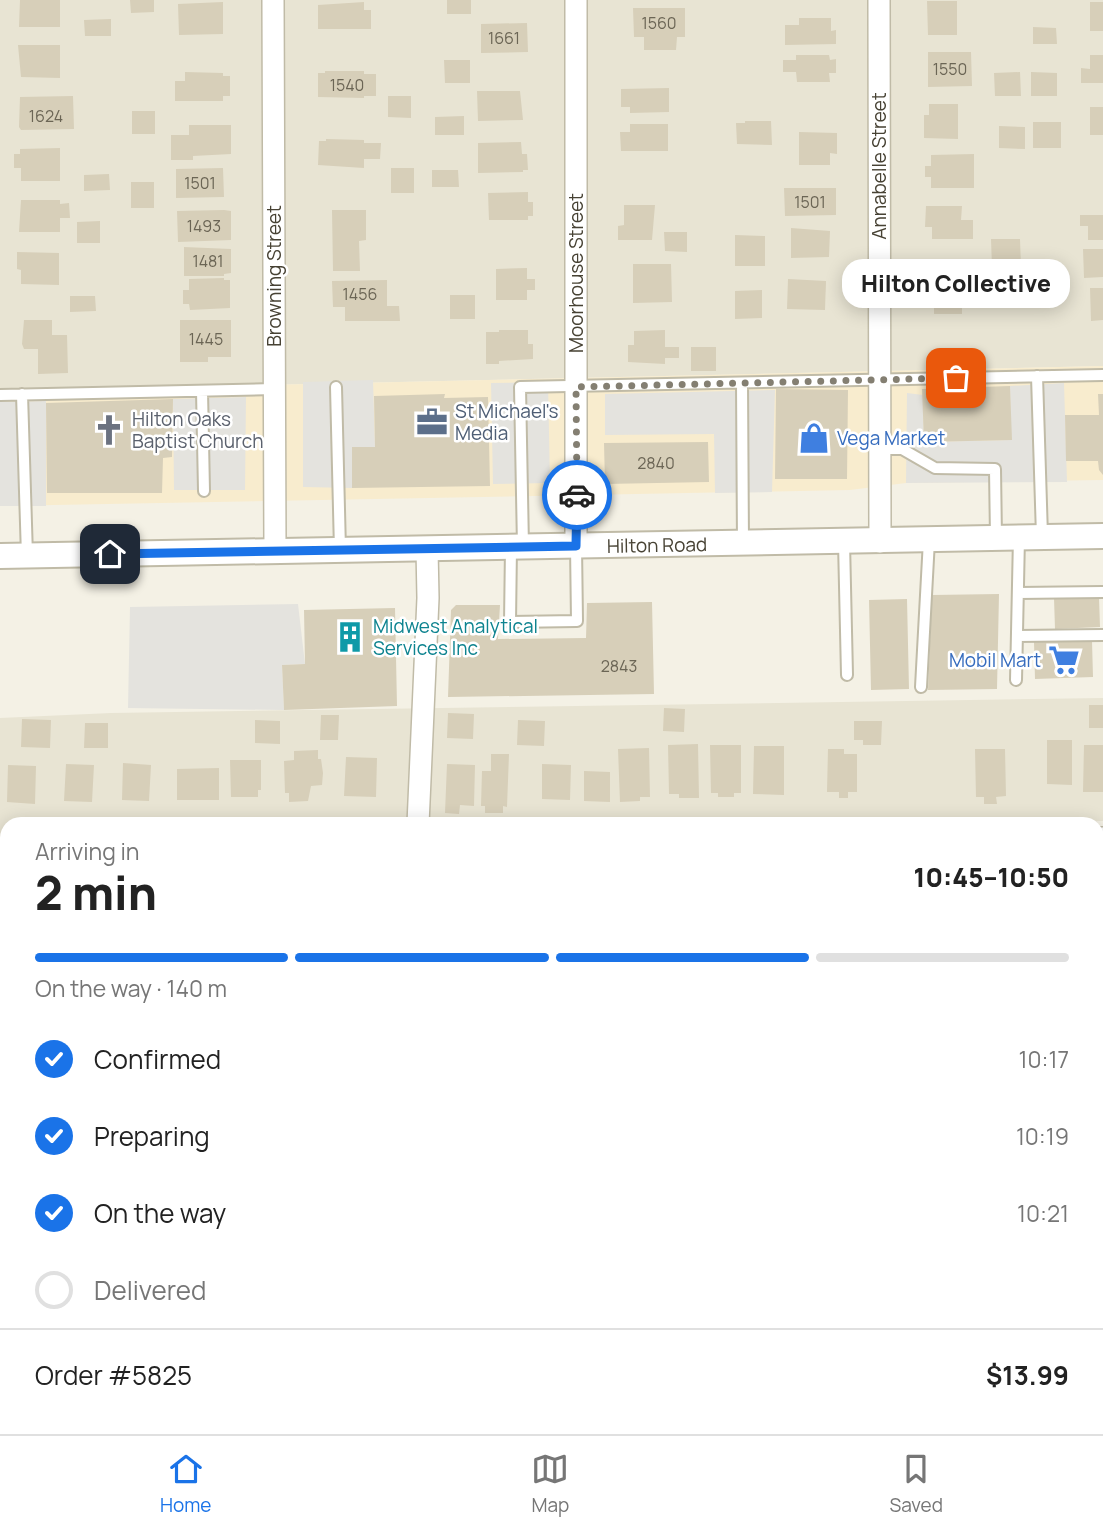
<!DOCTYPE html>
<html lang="en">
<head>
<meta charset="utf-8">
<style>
  :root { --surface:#fff; --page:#f6f6f6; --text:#222; --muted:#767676; --line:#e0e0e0; --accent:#1a73e8 }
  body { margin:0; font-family:Manrope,sans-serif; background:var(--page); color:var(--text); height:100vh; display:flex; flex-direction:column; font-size:26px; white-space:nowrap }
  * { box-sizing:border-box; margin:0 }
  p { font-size:23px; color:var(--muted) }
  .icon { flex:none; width:38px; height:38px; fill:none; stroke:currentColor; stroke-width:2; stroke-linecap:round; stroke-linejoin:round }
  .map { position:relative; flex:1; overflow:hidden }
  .sheet { position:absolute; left:0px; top:817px; width:1104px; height:618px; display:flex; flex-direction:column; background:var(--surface); border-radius:21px 21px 0 0; box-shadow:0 4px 18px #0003 }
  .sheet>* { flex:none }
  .pin { position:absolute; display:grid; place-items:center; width:60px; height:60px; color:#fff; margin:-30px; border-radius:14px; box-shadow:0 4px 10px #0006 }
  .courier { position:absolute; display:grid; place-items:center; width:70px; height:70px; margin:-35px; border:5px solid #1a73e8; border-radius:50%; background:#fff; color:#222; box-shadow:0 2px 9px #0007 }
  .bubble { position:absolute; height:49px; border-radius:21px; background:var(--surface); box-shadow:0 4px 18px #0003; font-size:23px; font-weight:800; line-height:49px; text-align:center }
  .overview em { font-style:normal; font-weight:800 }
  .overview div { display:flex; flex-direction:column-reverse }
  .overview { display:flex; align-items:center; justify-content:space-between; height:119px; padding:0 35px }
  h1 { font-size:46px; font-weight:800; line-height:52px }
  .bar { display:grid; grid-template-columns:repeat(4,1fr); gap:10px 7px; align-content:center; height:84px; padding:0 35px }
  .bar i { height:9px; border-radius:5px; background:var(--line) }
  .bar .active { background:var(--accent) }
  .bar p { grid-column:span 4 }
  .line { display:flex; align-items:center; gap:18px; padding:0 35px; border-top:2px solid var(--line) }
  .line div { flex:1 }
  ol { padding:0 35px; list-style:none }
  li { display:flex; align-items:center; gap:21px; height:77px }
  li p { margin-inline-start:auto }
  li .icon { padding:7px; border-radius:50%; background:var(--accent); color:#fff; stroke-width:4 }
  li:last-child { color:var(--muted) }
  li i { width:38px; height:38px; border:4px solid var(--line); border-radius:50% }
  .tab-bar { display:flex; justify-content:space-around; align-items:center; height:98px; border-top:2px solid var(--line); background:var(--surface); font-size:19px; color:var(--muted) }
  .tab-bar a { display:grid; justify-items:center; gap:4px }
  .tab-bar .active { color:var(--accent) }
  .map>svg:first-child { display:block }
  .residential { fill:#e8e4d3 }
  .commercial { fill:#f8ecce }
  .education { fill:#eee9ce }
  .parking { fill:#e4e3de }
  .building { fill:#d7cfb9 }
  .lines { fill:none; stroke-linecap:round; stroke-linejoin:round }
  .service-casing { stroke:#c0bba7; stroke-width:14 }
  .minor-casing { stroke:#c0bba7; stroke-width:24 }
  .tertiary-casing { stroke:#c0bba7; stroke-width:28 }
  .service { stroke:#fff; stroke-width:10 }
  .minor { stroke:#fff; stroke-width:21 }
  .tertiary { stroke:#fff; stroke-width:24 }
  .done { stroke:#847f72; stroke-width:7; stroke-dasharray:0 12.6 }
  .route { stroke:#1a73e8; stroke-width:9 }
  .labels { text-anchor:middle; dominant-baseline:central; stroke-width:5; stroke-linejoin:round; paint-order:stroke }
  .number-label { font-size:16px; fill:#6b6555 }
  .street-label { font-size:19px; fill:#474234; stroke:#fff }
  .service-label { font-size:19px; fill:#4e5e75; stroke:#fff; text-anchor:start }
  .worship-label { font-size:19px; fill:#5b616d; stroke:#fff; text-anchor:start }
  .shop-label { font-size:19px; fill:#366cbe; stroke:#fff; text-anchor:start }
  .culture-label { font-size:19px; fill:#0d838f; stroke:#fff; text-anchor:start }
</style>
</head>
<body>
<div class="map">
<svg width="1103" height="1434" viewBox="0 0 1103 1434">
  <rect width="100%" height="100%" fill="#f4f1e5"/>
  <path class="residential" d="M0,0H1103V366L0,391Z
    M1103,698V821L976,824H7V1166H0V718L111,713Z
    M1103,1145V1434H0V1421H7V1428H1097V1146Z"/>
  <path class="commercial" d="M1103,366V480L906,483L850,490L0,506V391Z"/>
  <path class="education" d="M0,1166H7V1421H0Z"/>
  <path class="parking" d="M373,380L375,447H352V488L303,487V382Z
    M548,382L550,483L493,484L491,383Z
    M1064,383L1067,482L906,483L907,393L923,395L924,442L1011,440L1010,386Z
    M775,390L772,492L715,493L714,434L605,435V394Z
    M246,397L245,490H174L173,399Z
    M46,401V506H0V402Z
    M298,604L305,664L282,665L284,710L128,708L130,607Z"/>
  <path class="building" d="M20,0H60V27H19Z
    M130,0H154V12L131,13Z
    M447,0H471V14H447Z
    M927,1H957V35H928Z
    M223,2V34L179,35L178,4Z
    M364,2V10H371V29H318V5Z
    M1090,2H1103V31H1090Z
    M633,8H685V37H677L676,50H644V37H634Z
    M799,18H831V31L836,30V44L785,45V25H799Z
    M111,19V36H85L84,20Z
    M527,23L528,52L481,53V24Z
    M1033,27L1056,28L1057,44H1033Z
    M18,45H60V78L21,77Z
    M928,52H971L972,86L928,87Z
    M796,55H829L830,60L836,59V73H829L830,82H797L796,72H783V60H796Z
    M1090,55H1103V83H1081V68L1090,69Z
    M444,60H470V83H445Z
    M325,71H364V74H376V96H364V98L318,97V73H325Z
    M185,72L223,73V76H230V96H223V101H175V81H185Z
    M1020,72L1021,96H995L994,73Z
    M1031,72L1057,73V96H1031Z
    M669,88V112L630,113V107H621V89Z
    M477,91H520L523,120L478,121Z
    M73,96L74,129L21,130L19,127L20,97Z
    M388,96H411V118L388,117Z
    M929,104H958V139L924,138V115H929Z
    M1090,107H1103V135H1090Z
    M132,111H155V134H132Z
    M464,116V135H435V117Z
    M745,121H771L772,145L737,144L736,123H745Z
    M1033,122H1061V148H1033Z
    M630,124H668V151H621L620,132H630Z
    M189,125H231V154L193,156V160H171V135H189Z
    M999,126L1025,127V149L999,148Z
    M799,132L837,133V154L830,153V165H799Z
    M326,139L364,140V143H381L380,159H364V168L318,165L319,141H326Z
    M521,142L522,154H527L528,170H523V172L478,173V143Z
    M60,148V181H21V168H14V154H20V149Z
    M974,154V188H931V177H925V166H931V155Z
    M223,168L224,197L176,198V169Z
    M391,168H414V193H391Z
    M432,170H458L459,187H432Z
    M109,174L110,190L84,191V175Z
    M131,182H154V208H131Z
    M784,188H836V215L785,216Z
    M528,192V202H533V216H528V220H489L488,193Z
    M21,200H60V204L69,203L70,218H60V232H19Z
    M624,205H655L652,240H618V226L624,225Z
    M926,206H962L961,220H973V239H932V227H925Z
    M224,210L231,211V240L178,242L177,211Z
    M332,210H366V240L359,241L360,271H333Z
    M1080,215H1103V240H1088V226H1080Z
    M100,221V243H77V222Z
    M791,228L830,231L829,257L791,258Z
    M664,232H687V252L665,251Z
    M735,235L765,236V266H735Z
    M991,239H1020L1021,267H992Z
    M184,247L231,249V273L224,274V276H184Z
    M1083,249H1103V277L1084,278Z
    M17,252L59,253V285L21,284V270L17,269Z
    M633,264H671L672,302L633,303Z
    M527,268V279H535V290H527V300H496V269Z
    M986,274H1015V302H986Z
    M934,275H962V314H934V299H930L929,290H934Z
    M224,278V280H230V308L190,310L189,304H183V290H189V279Z
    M788,279L826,281L825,310L787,309Z
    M387,280V306H399L400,321H345V307H333L332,281Z
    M1090,288H1103V320L1091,321Z
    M762,290V318L735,319V291Z
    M450,295H475V319H450Z
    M70,296H95L96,311L70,312Z
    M24,320H52V335H67L68,373L38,374V349H24L22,344Z
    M180,320H231V357H208V362H180Z
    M499,330H528V344H533V359L499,361V364H486V332H499Z
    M665,330V347H679V358H665V364L628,362V345H634V331Z
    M691,347H716V371H691Z
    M1010,386L1012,440L924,442L922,389Z
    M776,389L848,390L847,479H775Z
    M445,394L444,398L488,397L490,486L352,488V447H375L374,396Z
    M1098,394H1103V475L1099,470L1098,461H1066L1065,415H1099Z
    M173,399L172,457L163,458L162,493H47L46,403Z
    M708,442L709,482L605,484L604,443Z
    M999,594L997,689L928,690L932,595Z
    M1099,597L1100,627L1055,629L1054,598Z
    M907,599L909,689L871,690L869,600Z
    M652,602L654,694L448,697L451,610L456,605H500L498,639L586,638L587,603Z
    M395,608L397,706L284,710L282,665L305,664L304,610Z
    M1092,641L1093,677L1035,679L1034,642Z
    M1089,705H1103V728H1089Z
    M664,708L685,709L684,732L663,731Z
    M448,713L474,714L473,739L447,738Z
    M321,715H339L338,740H320Z
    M22,719L51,720L50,748L21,747Z
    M255,720L280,721V744L255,743Z
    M518,720L545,721L544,746L517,745Z
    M854,721H882L881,745H863V740H854Z
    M85,723H108V748H84Z
    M1047,740H1072V785L1047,784Z
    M698,744L699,798H679V794H669L668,745Z
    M710,745H741V793H734V797H718V793H711Z
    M1084,745H1103V792H1083Z
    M754,746H784V795L753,794Z
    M649,748L650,797H640V801L620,802L618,749Z
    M828,749H844V754H857V792H848V798H839V792H827Z
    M975,749H1005L1006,796L996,797L997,804H984V797H976Z
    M318,750V759H321L323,773L322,785L311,786L308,801L289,802V793H285L284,761L294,760V751Z
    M491,754H509L507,807L503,806V813H485V806H481L482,771H491Z
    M346,757L377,758L376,797L344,796Z
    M230,760H261V790H258V797H231Z
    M123,763L151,765L149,801L122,800Z
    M66,764L94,765L92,802L64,801Z
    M447,764L475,765L474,806L460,805L459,814L445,813Z
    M542,764L571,765L570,800L542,799Z
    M8,765L36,766L35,804L7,802Z
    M219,768V800H177V769Z
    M584,771L610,772V802L584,801Z
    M1097,869H1103V1096H1097Z
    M0,973H7L6,997H0Z
    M0,1063H7V1099H0Z
    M0,1244H7V1359H0Z"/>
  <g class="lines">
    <defs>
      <path id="service" d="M1037,376L1042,536
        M742,383L743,544
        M336,387L340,550
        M202,391L204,491
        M22,394L27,556
        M0,395L274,389
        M879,449H902L935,468L995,469L996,538
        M844,542L847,675
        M511,547L510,622L577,621L576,546
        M523,547L520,387L1103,375
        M1018,593L1103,592
        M1017,636L1103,635
        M1016,680L1019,537
        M921,687L929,540
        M1017,1428V1434"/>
      <path id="minor" d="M273,0L275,551
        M576,0V546
        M879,0L880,542
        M418,824L428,598L427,549
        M1097,838H1103
        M0,859H7
        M1097,1131H1103
        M0,1153L7,1152
        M1097,1416H1103
        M210,1434L515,1428"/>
      <path id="tertiary" d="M0,556L1103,536"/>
    </defs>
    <use href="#service" class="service-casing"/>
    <use href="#minor" class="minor-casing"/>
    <use href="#tertiary" class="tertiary-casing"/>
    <use href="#service" class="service"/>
    <use href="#minor" class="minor"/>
    <use href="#tertiary" class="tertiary"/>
  </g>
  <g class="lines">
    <path class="done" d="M577,495L576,387L956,378"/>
    <path class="route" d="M110,554L576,546L577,495"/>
  </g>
  <defs>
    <symbol id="office-bare" viewBox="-9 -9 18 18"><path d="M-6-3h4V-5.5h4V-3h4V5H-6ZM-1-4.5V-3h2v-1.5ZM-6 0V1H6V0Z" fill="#5c6f8a" stroke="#fff" stroke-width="2.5" paint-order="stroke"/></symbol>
    <symbol id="church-bare" viewBox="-9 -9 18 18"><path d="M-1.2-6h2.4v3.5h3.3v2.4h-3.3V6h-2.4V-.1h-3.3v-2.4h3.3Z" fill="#6b7280" stroke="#fff" stroke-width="2.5" paint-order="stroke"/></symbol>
    <symbol id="shop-bare" viewBox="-9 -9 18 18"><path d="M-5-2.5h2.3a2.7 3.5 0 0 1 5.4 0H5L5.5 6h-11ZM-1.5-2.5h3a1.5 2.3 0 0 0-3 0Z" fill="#3f7fe0" stroke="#fff" stroke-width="2.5" paint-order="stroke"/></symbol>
    <symbol id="building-bare" viewBox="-9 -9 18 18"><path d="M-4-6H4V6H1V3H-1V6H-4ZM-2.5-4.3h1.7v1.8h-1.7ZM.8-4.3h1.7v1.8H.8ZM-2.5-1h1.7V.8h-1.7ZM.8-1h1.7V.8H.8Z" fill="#0f9aa8" stroke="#fff" stroke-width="2.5" paint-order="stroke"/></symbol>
    <symbol id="supermarket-bare" viewBox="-9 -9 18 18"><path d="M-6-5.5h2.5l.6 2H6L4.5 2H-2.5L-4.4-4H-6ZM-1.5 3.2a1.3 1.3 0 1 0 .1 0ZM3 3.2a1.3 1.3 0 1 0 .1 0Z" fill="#3f7fe0" stroke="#fff" stroke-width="2.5" paint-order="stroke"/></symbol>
  </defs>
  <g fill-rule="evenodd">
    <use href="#office-bare" x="410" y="400" width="44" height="44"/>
    <use href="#church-bare" x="87" y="408" width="44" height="44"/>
    <use href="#shop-bare" x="792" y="416" width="44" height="44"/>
    <use href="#building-bare" x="328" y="615" width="44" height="44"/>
    <use href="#supermarket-bare" x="1042" y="638" width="44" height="44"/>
  </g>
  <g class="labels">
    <g class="number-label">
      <text x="659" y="23">1560</text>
      <text x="504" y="38">1661</text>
      <text x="950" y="69">1550</text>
      <text x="347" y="85">1540</text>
      <text x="46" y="116">1624</text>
      <text x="200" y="183">1501</text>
      <text x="810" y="202">1501</text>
      <text x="204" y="226">1493</text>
      <text x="208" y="261">1481</text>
      <text x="360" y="294">1456</text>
      <text x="206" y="339">1445</text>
      <text x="656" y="463">2840</text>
      <text x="619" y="666">2843</text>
    </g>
    <g class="street-label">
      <text transform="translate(879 166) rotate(-90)">Annabelle Street</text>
      <text transform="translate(576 273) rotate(-90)">Moorhouse Street</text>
      <text transform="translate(274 276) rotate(-90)">Browning Street</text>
      <text transform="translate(657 545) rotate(-1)">Hilton Road</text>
    </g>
    <g class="service-label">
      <text x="455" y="411">St Michael's<tspan x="455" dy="22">Media</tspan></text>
    </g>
    <g class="worship-label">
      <text x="132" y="419">Hilton Oaks<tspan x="132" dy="22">Baptist Church</tspan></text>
    </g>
    <g class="shop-label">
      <text x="837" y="438">Vega Market</text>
      <text x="1041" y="660" text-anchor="end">Mobil Mart</text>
    </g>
    <g class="culture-label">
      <text x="373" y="626">Midwest Analytical<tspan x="373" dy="22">Services Inc</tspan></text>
    </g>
  </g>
</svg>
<div class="pin" style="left:956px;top:378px;background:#ea580c"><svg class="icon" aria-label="bag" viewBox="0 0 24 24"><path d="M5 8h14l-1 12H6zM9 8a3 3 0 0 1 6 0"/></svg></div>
<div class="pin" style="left:110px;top:554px;background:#1f2937"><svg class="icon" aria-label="home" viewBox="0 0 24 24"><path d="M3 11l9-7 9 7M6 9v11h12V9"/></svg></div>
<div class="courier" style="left:577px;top:495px"><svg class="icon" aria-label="car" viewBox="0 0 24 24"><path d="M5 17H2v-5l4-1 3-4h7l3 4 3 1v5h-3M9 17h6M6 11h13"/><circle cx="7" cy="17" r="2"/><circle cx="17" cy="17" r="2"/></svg></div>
<div class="bubble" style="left:842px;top:259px;width:228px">Hilton Collective</div>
<section class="sheet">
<div class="overview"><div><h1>2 min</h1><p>Arriving in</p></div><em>10:45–10:50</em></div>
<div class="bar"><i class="active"></i><i class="active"></i><i class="active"></i><i></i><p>On the way · 140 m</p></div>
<ol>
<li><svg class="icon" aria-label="check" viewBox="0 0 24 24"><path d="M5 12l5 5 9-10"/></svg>Confirmed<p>10:17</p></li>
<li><svg class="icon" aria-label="check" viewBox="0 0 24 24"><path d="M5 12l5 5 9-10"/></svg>Preparing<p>10:19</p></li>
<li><svg class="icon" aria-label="check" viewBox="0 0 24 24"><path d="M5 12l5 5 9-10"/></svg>On the way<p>10:21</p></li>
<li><i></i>Delivered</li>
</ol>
<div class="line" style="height:91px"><div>Order #5825</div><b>$13.99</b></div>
</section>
</div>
<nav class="tab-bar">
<a class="active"><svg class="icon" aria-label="home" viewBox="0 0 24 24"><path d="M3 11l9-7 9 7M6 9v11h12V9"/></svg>Home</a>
<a><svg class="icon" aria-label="map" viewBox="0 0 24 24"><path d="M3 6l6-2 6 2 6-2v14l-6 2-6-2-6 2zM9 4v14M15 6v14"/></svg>Map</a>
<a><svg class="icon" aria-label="saved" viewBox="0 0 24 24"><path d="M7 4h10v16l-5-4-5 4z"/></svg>Saved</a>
</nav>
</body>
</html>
